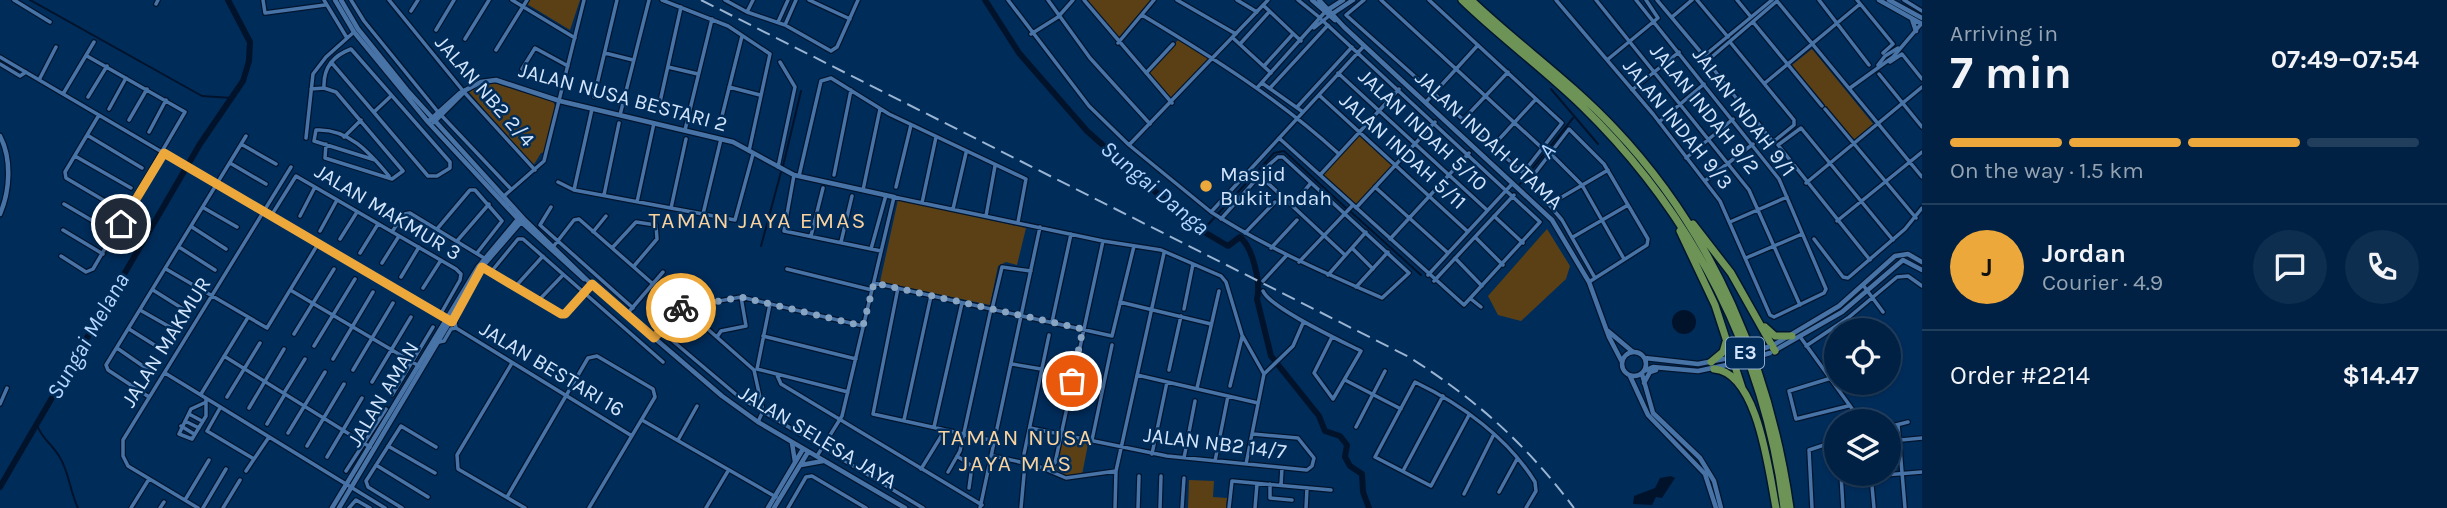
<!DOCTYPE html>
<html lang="en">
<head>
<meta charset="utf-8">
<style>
  :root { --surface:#002144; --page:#0e2e4f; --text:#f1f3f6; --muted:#95a3b2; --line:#223e5d; --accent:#eda83c }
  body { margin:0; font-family:Karla,sans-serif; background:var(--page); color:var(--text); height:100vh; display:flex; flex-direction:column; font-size:26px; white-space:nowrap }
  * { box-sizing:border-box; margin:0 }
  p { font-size:23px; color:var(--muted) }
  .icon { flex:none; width:38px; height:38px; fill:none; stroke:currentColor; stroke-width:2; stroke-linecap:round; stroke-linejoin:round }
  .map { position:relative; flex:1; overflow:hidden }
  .panel { display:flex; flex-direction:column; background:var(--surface); width:525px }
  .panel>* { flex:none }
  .tools { position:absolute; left:1824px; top:318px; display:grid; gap:14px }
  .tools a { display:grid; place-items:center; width:77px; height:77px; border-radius:50%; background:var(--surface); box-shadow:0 2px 5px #0004,0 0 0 2px var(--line); font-size:35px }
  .pin { position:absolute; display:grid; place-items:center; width:60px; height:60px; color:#fff; margin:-30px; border:4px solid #fff; border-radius:50%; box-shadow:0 2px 7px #0007 }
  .courier { position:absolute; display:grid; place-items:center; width:70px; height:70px; margin:-35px; border:5px solid #eda83c; border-radius:50%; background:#fff; color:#222; box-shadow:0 2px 9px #0007 }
  .overview em { font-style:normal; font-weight:700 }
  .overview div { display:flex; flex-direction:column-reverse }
  .overview { display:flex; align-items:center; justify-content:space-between; height:119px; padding:0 28px }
  h1 { font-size:46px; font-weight:700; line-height:52px }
  .bar { display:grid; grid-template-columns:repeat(4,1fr); gap:10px 7px; align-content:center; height:84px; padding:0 28px }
  .bar i { height:9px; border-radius:5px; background:var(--line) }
  .bar .on { background:var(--accent) }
  .bar p { grid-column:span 4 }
  .line { display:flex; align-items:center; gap:18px; padding:0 28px; border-top:2px solid var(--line) }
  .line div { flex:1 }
  .round { display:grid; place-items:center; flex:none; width:74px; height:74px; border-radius:37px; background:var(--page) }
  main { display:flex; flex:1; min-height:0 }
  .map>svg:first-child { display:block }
  .green { fill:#5c4015 }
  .water { fill:#01132b }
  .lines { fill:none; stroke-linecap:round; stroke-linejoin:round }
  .stream { stroke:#01132b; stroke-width:2 }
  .river { stroke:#01132b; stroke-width:6 }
  .street-casing { stroke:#02152e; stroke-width:6 }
  .secondary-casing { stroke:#02152e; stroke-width:7 }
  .highway-casing { stroke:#02152e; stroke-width:10 }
  .street { stroke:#4873a7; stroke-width:3.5 }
  .secondary { stroke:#4873a7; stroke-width:4.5 }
  .highway { stroke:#6e9356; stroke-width:7 }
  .rail { stroke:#9ab4d1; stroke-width:2; stroke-dasharray:14 7; stroke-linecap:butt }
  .secondary-bridge-casing { stroke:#02152e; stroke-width:7; stroke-linecap:butt }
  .secondary-bridge { stroke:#4873a7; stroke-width:4.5 }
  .done { stroke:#88a4c3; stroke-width:7; stroke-dasharray:0 12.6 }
  .route { stroke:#eda83c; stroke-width:9 }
  .poi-dot { fill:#eda83c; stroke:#002c5a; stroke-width:2.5 }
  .labels { text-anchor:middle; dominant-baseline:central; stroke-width:5; stroke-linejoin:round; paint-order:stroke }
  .shield { fill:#002c5a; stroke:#92adcb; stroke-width:2 }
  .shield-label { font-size:19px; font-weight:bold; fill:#d1e4fb }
  .street-label { font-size:21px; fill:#d1e4fb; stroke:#002c5a }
  .poi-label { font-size:21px; fill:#d1e4fb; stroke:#002c5a; text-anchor:start }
  .water-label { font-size:23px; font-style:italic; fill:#b5d6ff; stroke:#002c5a }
  .neighbourhood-label { font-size:23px; letter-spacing:2px; fill:#f9d29e; stroke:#002c5a }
</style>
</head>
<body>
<main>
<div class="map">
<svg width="1922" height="508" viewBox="0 0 1922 508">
  <rect width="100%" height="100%" fill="#002c5a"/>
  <path class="green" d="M529,0H580L570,30L527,4Z
    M1085,0H1151L1118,41Z
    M1180,38L1211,59L1172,99L1146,73Z
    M1812,49L1874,125L1854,141L1792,65Z
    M494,83L553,102L556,107L545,152L541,153L533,166L469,92L483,84Z
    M1359,133L1396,165L1356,208L1320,175Z
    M898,200L1026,228L1017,265L1006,262L998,266L990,305L880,282Z
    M1547,229L1570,266L1566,279L1521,321L1498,315L1488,296Z
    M1061,433L1089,439L1082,475L1066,478L1052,472Z
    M1189,480L1214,481L1213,497L1227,498L1226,508H1188Z"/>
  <path class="water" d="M1672 322a12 12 0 1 1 24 0a12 12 0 1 1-24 0Z
    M1671,476L1675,478L1662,498L1656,497L1652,505L1633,504L1634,496L1655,488L1660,478Z"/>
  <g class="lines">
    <path class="stream" d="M30,0L202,96L232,98
      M1551,89L1598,144
      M783,166L801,91
      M1520,184L1573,118
      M1351,212L1421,275
      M1203,230L1274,153L1284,151L1346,208
      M761,246L781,172
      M37,425C42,439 52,444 59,456C69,471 70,492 78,508"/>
    <path class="river" d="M985,0L1019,53L1087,131L1194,226L1228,246L1240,237C1253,248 1261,283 1257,299L1271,356L1319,416L1325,431L1340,436L1347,445L1345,457L1350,466L1362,474L1363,492L1369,508
      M0,487L200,144L243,81L249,61L250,42L228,0"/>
    <defs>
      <path id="street" d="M14,0L50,22
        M263,0L265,13L325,5
        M324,0L347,38
        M351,0L364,21L438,112
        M389,0L464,92L535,170
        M512,0L575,38
        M662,0L728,26L770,54L749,151
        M725,0L747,12L785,25L831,51L837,47L858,0
        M809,0L850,19
        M1008,0L1089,106L1129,145L1211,212C1265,247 1323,272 1382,298L1409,273L1283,157H1278L1270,164L1221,219
        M1048,0L1090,58L1150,124
        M1084,0L1172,103
        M1177,0L1236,34
        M1237,0L1257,12
        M1298,0L1319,17
        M1364,0L1346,15L1523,173L1562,123L1429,0
        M1381,0L1542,148
        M1556,0L1653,114L1720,201L1770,315L1774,317L1824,293L1826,289L1779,179L1636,0
        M1596,0L1749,190L1800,305
        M1657,0L1704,56L1772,0
        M1697,0L1728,37
        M1737,0L1751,17
        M1819,0L1869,65
        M1857,0L1893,44L1883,53
        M1904,0L1922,11
        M1777,1L1922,177
        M156,4L158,0
        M1263,5L1301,41
        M411,11L418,0
        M747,12L753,0
        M1142,15C1212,57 1279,99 1339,154
        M1672,17L1692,0
        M778,22L788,0
        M1753,22L1822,106
        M785,25L796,0
        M1314,28L1329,16
        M436,30L454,0
        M1031,34L1058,17L1073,0
        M1233,38L1271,73
        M465,39L489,0
        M1730,42L1794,120V125L1773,142L1747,109
        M1118,43L1154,0
        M1240,44L1269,12
        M496,50L527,0
        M605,53L633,60
        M0,57L448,320
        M1607,60L1658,18L1646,0
        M1890,62L1902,54L1922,79
        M0,64L20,76L26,72
        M1878,65L1885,56L1898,48
        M1264,66L1293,34
        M668,67L698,74
        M522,69L535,48L568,66
        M1146,73L1173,44
        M1338,73L1487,210
        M1879,74L1922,127
        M39,80L56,47
        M1262,83L1303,112
        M1765,83L1860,4
        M729,87L760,95
        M324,88C323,69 332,56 351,49L450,162V168L437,176H428L331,62
        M1257,88L1325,12
        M1270,88L1328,25
        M1850,88L1893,57L1922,23
        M311,89L324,88L336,92L403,171L392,179L325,158L326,144
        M1632,90L1679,52
        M63,94L94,42
        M1319,95L1467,231
        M88,97L107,66
        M594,97L617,0
        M1737,99L1707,61L1777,1
        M1426,102L1478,45
        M1297,107L1352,47
        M109,109L126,78
        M1825,109L1916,218
        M658,111L681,7
        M374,112L391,96
        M99,115L65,172L66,178L127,214
        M441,115L511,189
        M620,115L649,0
        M129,120L147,89
        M1462,121L1508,72
        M1659,122L1704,84
        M720,124L742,36
        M685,130L712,19
        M149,132L166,100
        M87,135L142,168
        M344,137L361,120
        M306,138L313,74L326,57L354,32
        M1279,138L1464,305L1540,222L1322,20
        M241,144L276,164
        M1129,145L1268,0
        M1492,147L1536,99
        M1550,153L1582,185L1624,259
        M75,156L131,188
        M1686,158L1733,119
        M375,160L314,141L316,130C348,128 370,153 389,176
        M230,163L266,184
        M778,167L795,87L780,62
        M794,175L784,231L881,251
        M834,175L851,90
        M1259,175L1345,255
        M1320,175L1399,89
        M799,176L821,81L831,78L889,114L1026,179L1018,222
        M1705,181L1753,144
        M558,182L574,190L735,220L753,154
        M1806,183L1922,87
        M896,187L911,125
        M1375,187L1448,253
        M574,190L592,109
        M863,190L880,109
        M604,195L619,123
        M504,196L544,161L584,0
        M637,202L654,123
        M922,203L936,137
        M64,204L115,234
        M1550,204L1608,170
        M1292,205L1311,183
        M551,207L540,225L633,308
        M204,208L237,227
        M671,208L686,139
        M1356,208L1435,122
        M953,209L966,153
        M1211,212L1364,46
        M703,214L721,139
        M271,216L296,176L456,269L461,274L460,280L440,315
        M300,216L315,187
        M986,216L995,166
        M1494,216L1523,243
        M1837,221L1922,152
        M1730,222L1787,197
        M192,227L226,249
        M437,229L470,190H475L502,221L477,253
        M63,230L103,254
        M320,231L337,200
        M392,232L404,214L410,213L484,258
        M593,232L606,216
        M1245,233L1275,202
        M811,236L823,188
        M1475,237L1503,265
        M1573,237L1628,205
        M340,239L357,212
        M1390,239L1469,153
        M1814,239L1843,277L1848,278L1905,229L1922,208
        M457,241L489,204
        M841,242L852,196
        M179,247L215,270
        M553,247L574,220L579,219L653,284
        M612,248L636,222L656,225L657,239L634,266
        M1271,248L1297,220
        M1352,248L1373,269
        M871,249L886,195
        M360,253L378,224
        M61,256L86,272L93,269L185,112L87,56
        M1455,258L1482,286
        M1746,258L1802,234
        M1870,260L1778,145L1801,128L1893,240
        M1299,262L1353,205
        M382,263L399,236
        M482,267L561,314H564L592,284
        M166,269L267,328L318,244
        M787,269L872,290
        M491,272L518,239H523L663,362
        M1328,275L1366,232
        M1428,275L1512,184
        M401,277L419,247
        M1263,281L1286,256
        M1434,281L1514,195
        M1589,282L1647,245L1648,239L1604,164L1569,129L1529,181L1562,220L1595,278
        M874,283L1112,336L1134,246
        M1863,285L1883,312
        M515,287L543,256
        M1356,287L1388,252
        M423,288L441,260
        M898,288L873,414L995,441
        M153,290L188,312
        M292,291L419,366
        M1263,291C1270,308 1341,341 1361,351L1333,399L1314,373L1332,337
        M1471,299L1481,307
        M538,301L563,275
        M1120,302L1211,324
        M770,304L757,369L848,392
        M693,305L702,324L754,370L763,411L758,422
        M992,309L1002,267L1031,271
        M1184,309L1193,264
        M140,310L177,331
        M627,314L663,272
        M1052,322L1071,234
        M456,328L632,436
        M456,328L455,323L461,305
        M129,329L164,351
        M661,331L739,397L923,508
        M294,334L334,269
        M763,336L856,359
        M717,337L721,331L746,326L741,297
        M654,338L681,308L741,297L863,326
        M1801,338L1853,410L1857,422
        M439,342L444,341L451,329L456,328
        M314,346L355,279
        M1806,346L1848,318L1897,277L1908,276L1922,286
        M117,348L153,373
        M224,356L370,447
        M333,359L373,292
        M512,363L457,455L458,469L525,508
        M1012,364L1041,369
        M353,370L393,303
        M1169,370L1181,316
        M165,373L385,508
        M777,375L781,384L982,505
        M1137,375L1258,403
        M1828,379L1789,391L1796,419L1848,406
        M1345,380L1401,409
        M1072,381L1103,388
        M372,382L411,317
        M1230,386L1242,337
        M1197,388L1219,291
        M284,393L305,359
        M201,394L247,319
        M392,395L433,327
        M149,397L108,370L106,365L246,136
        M227,397L260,343
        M204,403L191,409L179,434L192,439L206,416V399
        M0,404L7,388
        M220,408L207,431L254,459
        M249,408L284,349
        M189,414L202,421
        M1469,415L1431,486L1375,457L1415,382C1461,404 1508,438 1535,482L1536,491L1526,508
        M642,420L776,497
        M904,420L931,296
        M185,421L199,428
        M267,424L285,394
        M1898,425L1905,508
        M181,426L194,434
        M934,427L962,303
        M1356,427L1385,371
        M1888,427L1908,422
        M1030,428L1167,456L1307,470L1312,466L1314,458L1298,438L1253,434
        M288,433L325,372
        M678,440L697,406
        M1092,440L1112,345
        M1901,440L1922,438
        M307,446L344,384
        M388,446L435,473
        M1024,454L1049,335
        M1152,454L1167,382
        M817,456L842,416L894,197L1103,241L1161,250L1221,276L1226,282L1242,335L1264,374L1293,346L1303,323
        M957,456L972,466L969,488
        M993,456L1038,466L1066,478L1116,471
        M327,457L362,398
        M1184,458L1195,401
        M1215,461L1228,396
        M1055,463L1103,241
        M1246,464L1264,374
        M376,465L428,497
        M921,469L945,430
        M246,471L269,437
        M346,471L386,409
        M1403,471L1443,396
        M948,472L960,451L991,309
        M1841,474L1843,508
        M1871,475L1874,508
        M1872,476L1922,472
        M1270,484V498L1292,500
        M1281,485L1282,468
        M1499,492L1517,459
        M1464,494L1494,434
        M507,497L588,358L597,356L653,389L655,397L589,508
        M185,500L209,460
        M131,508L149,479
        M160,508L164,502
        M198,508L128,466L123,456V440L291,167
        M203,508L226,469
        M223,508L240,480
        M349,508L356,500L370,508
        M402,508L368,487L366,481L401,426L436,447
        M706,508L728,471
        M788,508L806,477L812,476L866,508
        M980,508L1040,227
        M1021,508L1025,464
        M1115,508L1116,471L1164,253
        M1138,508L1139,476
        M1160,508L1161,476
        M1182,508L1184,478
        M1229,508L1232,481L1331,490
        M1255,508L1257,484
        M1306,508L1307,488
        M1812,508L1809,450L1836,441"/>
      <path id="secondary" d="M335,0L354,32L428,122L518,219L584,279
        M341,0L358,29L407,90L524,219L588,281L722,396L758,422L905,508
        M1312,0L1335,20
        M1319,0L1344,27L1552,220L1589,282L1609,337L1622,362
        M1879,0L1922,24
        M1889,0L1922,18
        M1326,11L1343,0
        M1332,14L1353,0
        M1912,19L1916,31
        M428,122L460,93L481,82L496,80L560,101L733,142L794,175L894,197
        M434,122L464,92
        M0,136C12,159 10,191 0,214
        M1608,331L1633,352
        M1772,346L1839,306L1895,256L1908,254L1922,262
        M1774,351L1842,312L1903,260L1922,270
        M1622 364a12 12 0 1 1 24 0a12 12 0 1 1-24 0Z
        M1645,358L1698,364L1734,357
        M1644,371L1653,367L1698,371L1736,363
        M1642,374L1653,413L1700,458L1714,481L1721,508
        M1630,376L1648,415L1705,474L1716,508
        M1644,383L1650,372L1656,370
        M792,443L795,462
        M801,465L823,461
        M332,508L478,267L519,218
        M339,508L483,266L521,222
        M768,508L803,449
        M774,508L808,452"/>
      <path id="highway" d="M1462,0C1500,37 1544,69 1582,106C1693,214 1765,354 1784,508
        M1471,0C1517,44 1570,81 1614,128C1713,232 1770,367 1790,508
        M1693,224L1731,273L1775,351
        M1680,231L1715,305L1742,388
        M1765,327L1775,336H1792
        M1711,362L1723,352L1726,342
        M1714,369C1758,372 1769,473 1776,508"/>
    </defs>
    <use href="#street" class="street-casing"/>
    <use href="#secondary" class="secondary-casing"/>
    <use href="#highway" class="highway-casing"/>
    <use href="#street" class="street"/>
    <use href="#secondary" class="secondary"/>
    <use href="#highway" class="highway"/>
    <path class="rail" d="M701,0L1409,357C1478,401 1525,443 1574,508"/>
    <defs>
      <path id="secondary-bridge" d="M1736,357L1768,347
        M1737,363L1770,353"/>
    </defs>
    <use href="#secondary-bridge" class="secondary-bridge-casing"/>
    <use href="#secondary-bridge" class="secondary-bridge"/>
  </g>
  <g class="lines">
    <path class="done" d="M681,308L741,297L863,326L874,283L1083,329L1072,381"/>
    <path class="route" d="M121,224L164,153L452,322L482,267L561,314H565L592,284L654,338L681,308"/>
  </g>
  <circle class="poi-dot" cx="1206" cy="186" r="7"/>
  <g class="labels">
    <rect class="shield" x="1726" y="337.5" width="38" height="31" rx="5"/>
    <g class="shield-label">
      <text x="1745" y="353">E3</text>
    </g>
    <g class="street-label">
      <text transform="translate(485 91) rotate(49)">JALAN NB2 2/4</text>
      <text transform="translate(623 97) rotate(15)">JALAN NUSA BESTARI 2</text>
      <text transform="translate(1705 109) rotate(51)">JALAN INDAH 9/2</text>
      <text transform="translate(1744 112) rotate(53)">JALAN INDAH 9/1</text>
      <text transform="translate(1678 124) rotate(51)">JALAN INDAH 9/3</text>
      <text transform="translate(1423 130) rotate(43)">JALAN INDAH 5/10</text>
      <text transform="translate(1489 140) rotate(43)">JALAN INDAH UTAMA</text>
      <text transform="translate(1403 151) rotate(42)">JALAN INDAH 5/11</text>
      <text transform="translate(388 212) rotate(31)">JALAN MAKMUR 3</text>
      <text transform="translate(166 342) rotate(-58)">JALAN MAKMUR</text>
      <text transform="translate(552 369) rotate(31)">JALAN BESTARI 16</text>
      <text transform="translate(383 394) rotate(-59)">JALAN AMAN</text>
      <text transform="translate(818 437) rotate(31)">JALAN SELESA JAYA</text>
      <text transform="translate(1215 443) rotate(7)">JALAN NB2 14/7</text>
    </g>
    <g class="poi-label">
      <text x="1220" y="174">Masjid<tspan x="1220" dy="24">Bukit Indah</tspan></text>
    </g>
    <g class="water-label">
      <text transform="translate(1547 151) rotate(-51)">A</text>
      <text transform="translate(1155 188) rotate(40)">Sungai Danga</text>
      <text transform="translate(88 336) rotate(-60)">Sungai Melana</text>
    </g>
    <g class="neighbourhood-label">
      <text x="758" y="220">TAMAN JAYA EMAS</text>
      <text x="1016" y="437">TAMAN NUSA<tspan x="1016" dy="26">JAYA MAS</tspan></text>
    </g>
  </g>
</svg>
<div class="tools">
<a><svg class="icon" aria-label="locate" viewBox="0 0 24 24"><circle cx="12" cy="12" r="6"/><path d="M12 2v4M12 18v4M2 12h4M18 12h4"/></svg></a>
<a><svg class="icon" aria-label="layers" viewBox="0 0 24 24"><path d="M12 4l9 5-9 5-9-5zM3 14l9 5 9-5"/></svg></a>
</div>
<div class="pin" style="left:1072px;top:381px;background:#ea580c"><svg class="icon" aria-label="bag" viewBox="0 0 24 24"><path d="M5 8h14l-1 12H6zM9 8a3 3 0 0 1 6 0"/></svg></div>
<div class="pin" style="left:121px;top:224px;background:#1f2937"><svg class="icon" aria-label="home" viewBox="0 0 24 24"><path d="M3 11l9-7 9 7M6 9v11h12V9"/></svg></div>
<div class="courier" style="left:681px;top:308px"><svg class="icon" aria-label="bike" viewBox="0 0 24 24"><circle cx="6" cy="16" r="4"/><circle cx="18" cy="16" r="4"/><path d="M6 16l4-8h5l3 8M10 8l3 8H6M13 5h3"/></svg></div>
</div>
<section class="panel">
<div class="overview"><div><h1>7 min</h1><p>Arriving in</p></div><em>07:49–07:54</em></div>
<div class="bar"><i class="on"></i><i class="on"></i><i class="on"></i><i></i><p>On the way · 1.5 km</p></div>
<div class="line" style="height:126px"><b class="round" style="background:var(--accent);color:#111">J</b><div><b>Jordan</b><p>Courier · 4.9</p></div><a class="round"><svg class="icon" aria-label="chat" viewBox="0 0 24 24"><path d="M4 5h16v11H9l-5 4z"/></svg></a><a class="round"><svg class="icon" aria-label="phone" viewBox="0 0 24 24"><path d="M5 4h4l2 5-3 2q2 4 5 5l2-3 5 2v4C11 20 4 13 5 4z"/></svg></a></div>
<div class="line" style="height:91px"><div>Order #2214</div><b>$14.47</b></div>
</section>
</main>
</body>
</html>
